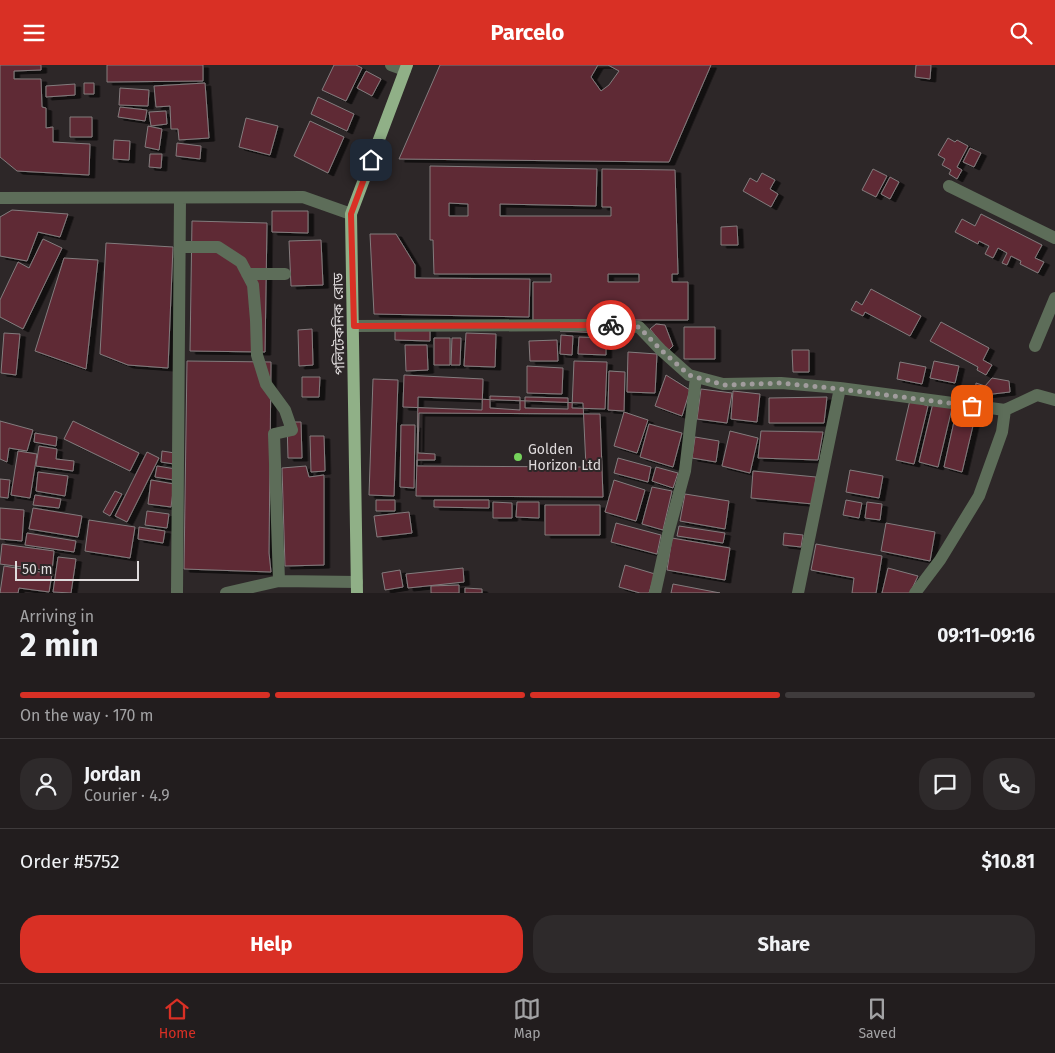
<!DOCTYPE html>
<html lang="en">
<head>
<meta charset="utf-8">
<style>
  :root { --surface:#221d1e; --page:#2e2a2b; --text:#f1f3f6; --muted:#a2a2a4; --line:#3f3b3c; --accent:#d93025 }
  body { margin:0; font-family:"Fira Sans","Noto Sans Bengali",sans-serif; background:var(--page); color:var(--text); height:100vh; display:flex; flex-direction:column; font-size:19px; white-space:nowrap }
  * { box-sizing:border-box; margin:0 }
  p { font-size:16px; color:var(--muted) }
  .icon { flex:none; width:28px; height:28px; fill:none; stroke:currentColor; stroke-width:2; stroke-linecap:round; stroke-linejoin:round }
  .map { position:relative; height:528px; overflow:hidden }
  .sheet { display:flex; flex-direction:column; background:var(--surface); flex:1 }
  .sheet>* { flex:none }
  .scale { position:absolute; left:15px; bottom:12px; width:124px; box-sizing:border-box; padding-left:5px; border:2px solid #dfdbdc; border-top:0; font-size:14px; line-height:18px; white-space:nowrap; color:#dfdbdc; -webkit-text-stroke:4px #2d2728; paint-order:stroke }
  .pin { position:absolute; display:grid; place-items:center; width:42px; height:42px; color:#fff; margin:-21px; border-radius:10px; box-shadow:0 2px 8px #0006 }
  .courier { position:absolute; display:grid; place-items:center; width:50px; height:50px; margin:-25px; border:4px solid #d93025; border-radius:50%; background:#fff; color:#222; box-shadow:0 1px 6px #0007 }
  .headline em { font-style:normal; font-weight:700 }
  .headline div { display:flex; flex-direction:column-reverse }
  .headline { display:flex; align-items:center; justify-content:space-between; height:85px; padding:0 20px }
  h1 { font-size:32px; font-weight:700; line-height:38px }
  .bar { display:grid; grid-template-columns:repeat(4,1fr); gap:8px 5px; align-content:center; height:60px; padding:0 20px }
  .bar i { height:6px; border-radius:4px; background:var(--line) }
  .bar .current { background:var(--accent) }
  .bar p { grid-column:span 4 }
  .line { display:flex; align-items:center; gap:12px; padding:0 20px; border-top:1px solid var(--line) }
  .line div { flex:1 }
  .round { display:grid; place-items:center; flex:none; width:52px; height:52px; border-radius:20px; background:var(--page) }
  .button { display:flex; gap:10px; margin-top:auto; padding:10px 20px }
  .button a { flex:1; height:58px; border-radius:20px; background:var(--accent); color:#fff; font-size:20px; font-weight:700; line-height:58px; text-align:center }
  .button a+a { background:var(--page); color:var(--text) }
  header { display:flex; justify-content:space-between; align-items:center; height:65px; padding:0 20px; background:var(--accent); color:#fff; font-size:22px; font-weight:700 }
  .tab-bar { display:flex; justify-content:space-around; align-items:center; height:70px; border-top:1px solid var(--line); background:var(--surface); font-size:14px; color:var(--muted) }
  .tab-bar a { display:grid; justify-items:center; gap:2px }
  .tab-bar .current { color:var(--accent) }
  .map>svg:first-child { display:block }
  .building { fill:#5f2936; stroke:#837c7d; fill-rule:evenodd; filter:url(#shadow) }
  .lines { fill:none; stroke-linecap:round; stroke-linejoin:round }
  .minor { stroke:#5d6d59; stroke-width:12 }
  .major { stroke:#90b087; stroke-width:12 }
  .done { stroke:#a19c9d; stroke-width:5; stroke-dasharray:0 9 }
  .route { stroke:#d93025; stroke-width:6 }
  .poi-dot { fill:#75d25b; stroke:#2d2728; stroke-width:2 }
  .labels { text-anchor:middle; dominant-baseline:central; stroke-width:4; stroke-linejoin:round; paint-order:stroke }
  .street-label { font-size:14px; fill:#dfdbdc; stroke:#2d2728 }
  .poi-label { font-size:14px; fill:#dfdbdc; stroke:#2d2728; text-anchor:start }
</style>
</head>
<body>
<header><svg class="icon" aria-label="menu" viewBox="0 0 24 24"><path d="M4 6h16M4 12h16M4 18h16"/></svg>Parcelo<svg class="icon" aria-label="search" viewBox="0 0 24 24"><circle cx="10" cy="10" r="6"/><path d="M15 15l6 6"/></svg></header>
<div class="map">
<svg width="1055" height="528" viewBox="0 0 1055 528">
  <defs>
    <filter id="shadow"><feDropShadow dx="5.5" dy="3" stdDeviation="0" flood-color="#0009"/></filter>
  </defs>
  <rect width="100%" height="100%" fill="#2d2728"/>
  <path class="building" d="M0,0H41V5L14,6V14H41L42,42L46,43V63L53,62V77L90,79L89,110L17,106L0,92Z
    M107,0H203V16L107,17Z
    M334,0H356L362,3L346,36L322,25Z
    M440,0H711L669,97L399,94Z
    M598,0H608L619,6L609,20L601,26L591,12Z
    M916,0H931L930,14L915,12Z
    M366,6L381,14L372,31L357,23Z
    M84,18H94V29H84Z
    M205,18L209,73L179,75L178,64H171L170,41L156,42L154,21Z
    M75,19V30L46,32V21Z
    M120,23L149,25L148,41L119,40Z
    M318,32L354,49L347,66L311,49Z
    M120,42L147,45L145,56L118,52Z
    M166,46L167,59L151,61L149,47Z
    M70,52H92V72H70Z
    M246,53L278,61L270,90L239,82Z
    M310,56L344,72L328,108L294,91Z
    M148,61L162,64L159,85L145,82Z
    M948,73L955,77L957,75L968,81L957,102L962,105L957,114L949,109L951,105L942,100L945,94L938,90Z
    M114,75L130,76L129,95L113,94Z
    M177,78L201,81L200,94L176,91Z
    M970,83L981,88L974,102L963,97Z
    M150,89H162L161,103L149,102Z
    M430,101L597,104L596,141L500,139V151H611V142H602V104L675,105L678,209H672V217H688V255H533V217H551V209H434L433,175H430ZM449,138L468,139V151H449ZM608,209H639V217H608Z
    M873,104L887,111L876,132L862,125Z
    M762,108L775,115L770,124L778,129L771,142L743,126L750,113L757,117Z
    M890,112L899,117L890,134L881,129Z
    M12,145L68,149L60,172L38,167L27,196L0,191V152Z
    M272,146H308V168L272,167Z
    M981,149L1042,180L1035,193L1044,197L1038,208L1020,199L1021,196L1011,191L1007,200L1002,198L1007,188L998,183L993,193L985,189L989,181L979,176L978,179L955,167L962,154L975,161Z
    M192,156L267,158L265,287L190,286Z
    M737,161L738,180H721V162Z
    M370,169H396L415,200V213L530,214L529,252L374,249Z
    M43,174L62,183L23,264L0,252V235L18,197L29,203Z
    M321,175L323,220L291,221L289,176Z
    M106,178L173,182L168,303L128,300L100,289Z
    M64,193L98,195L86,304L35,286Z
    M871,224L921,251L910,271L865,247L863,251L851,245L856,236L862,240Z
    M941,257L989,283L983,295L992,300L986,310L977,305L978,302L930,276Z
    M656,259L665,260L673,281L668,286L650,264Z
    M684,262H715V294H684Z
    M624,263V269L560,266Z
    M312,264L313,300L299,301L298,265Z
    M395,264H430V276L395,275Z
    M4,268L20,269L16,310L1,308Z
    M466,268L496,269L495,302L464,301Z
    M561,270L573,271L572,290L560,289Z
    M579,272L606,273V290L578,289Z
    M434,273H450V300H434Z
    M452,273H461L460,300H451Z
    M557,275L558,296H530L529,276Z
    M405,280H427L428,305L406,306Z
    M792,285H809V307H793Z
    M628,287L657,289L655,328L627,327Z
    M187,296L271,297L269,488L271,507L184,504Z
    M574,296L607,297L605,344L572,343Z
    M934,296L959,301L955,318L930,313Z
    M900,297L926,302L922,319L897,314Z
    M527,301L563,303L562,329L527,328Z
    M609,306L625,307L624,346L608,345Z
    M404,310L483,314L482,345L403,342Z
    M666,310L690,325L682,351L655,341Z
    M302,312H320L319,332H302Z
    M992,313L1009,316L1010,327L975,331L976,318L985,321Z
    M373,314L398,315L394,431L369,430Z
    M701,324L732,328L727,358L697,354Z
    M733,326L760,329L757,357L731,354Z
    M490,331L520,332V345L490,343Z
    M418,332L583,338L586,402L417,401Z
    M525,332L568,333V344L525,343Z
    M827,332L824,358H769V333Z
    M910,335L928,341L914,399L896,395Z
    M933,338L952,343L938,402L919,397Z
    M957,343L976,348L962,407L944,402Z
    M624,347L648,355L637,388L614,381Z
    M419,348L600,349L603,432L416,431L417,395H435V389L418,388Z
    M0,356L33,365L27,386L9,383L7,397L0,394Z
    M73,356L139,388L130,406L64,374Z
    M287,357H301L302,393H288Z
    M649,359L682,368L673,402L640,392Z
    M401,360H415L414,423L400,422Z
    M730,366L758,373L750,408L722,401Z
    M761,366L823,367L818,395L758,393Z
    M35,368L57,372L56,381L34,377Z
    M310,371H324L325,406L311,407Z
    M695,372L719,376L716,397L692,393Z
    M39,381L57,384L56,394L74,396L73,406L36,401Z
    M18,386L37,389L30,433L11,430Z
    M162,386L175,388L174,399L161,397Z
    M147,387L159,393L127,457L115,451Z
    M618,393L651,402L648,417L614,408Z
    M157,401L176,404L174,415L155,412Z
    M306,401L309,412L324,410V500L285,501L282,403Z
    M656,402L678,408L673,423L652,416Z
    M850,405L883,411L879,433L846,427Z
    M753,406L816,412L813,439L751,433Z
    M38,407L68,411L65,431L36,426Z
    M0,414L10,415L8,433L0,432Z
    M151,415L174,419L171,442L148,439Z
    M614,415L645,425L636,456L605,447Z
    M652,422L672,426L663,465L642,459Z
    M115,426L122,429L110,451L103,447Z
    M685,429L729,436L725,464L680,456Z
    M35,430L61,434L59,443L33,440Z
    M376,435H395V446H376Z
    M434,435H489V443L434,442Z
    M846,435L862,438L859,453L843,450Z
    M493,437L512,438V453H493Z
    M517,437H539V453L516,452Z
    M867,437L882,439L880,455L865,453Z
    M545,440H600V470H545Z
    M0,443L24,445L22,476L0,474Z
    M33,443L82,451L78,472L29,464Z
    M147,446L169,449L167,463L145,460Z
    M409,447L412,468L377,472L374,451Z
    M89,455L135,462L130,493L85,486Z
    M616,458L661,470L657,489L611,477Z
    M886,458L935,467L930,496L881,486Z
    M679,461L725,468L723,478L677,471Z
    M139,462L165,466L163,478L138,474Z
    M27,468L76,476L74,487L25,480Z
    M784,468L803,470L801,482L783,480Z
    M672,473L730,483L725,515L667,505Z
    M2,479L54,486L52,506L0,499Z
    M816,479L882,491L876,528H852L854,513L811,505Z
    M58,492L76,494L71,528L53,527Z
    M625,500L655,509L649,528H640L619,522Z
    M4,501L52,509L49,527L19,523L18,528H0Z
    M463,503L464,517L408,523L406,509Z
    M888,503L918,511L910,528H882Z
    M400,505L403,522L385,525L382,508Z
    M673,519L720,528H671Z
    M459,520V528H431V521Z
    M465,523L482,524V528H465Z"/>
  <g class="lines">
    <path class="minor" d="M391,0L405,5
      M949,121L1055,173
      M0,133L303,132L351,149
      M180,182H218L241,197L253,220L256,255L257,290L266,319L285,345L292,365L274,369L279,516
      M247,209H285
      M354,261L602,260L639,262L661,285L689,310L723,319L781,318L840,323L1005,345L1037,330L1055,335
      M1035,281L1055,233
      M177,528L180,133
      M226,528L279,516L357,517
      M655,528L668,469L685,406L696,312
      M798,528L840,323
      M915,528L940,495L979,431L1002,367L1005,345"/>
    <path class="major" d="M357,528L351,149L407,0"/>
  </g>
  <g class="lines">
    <path class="done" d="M611,260L639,262L661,285L689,310L724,320L781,318L840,324L972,341"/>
    <path class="route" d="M371,95L351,149L354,261L611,260"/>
  </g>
  <circle class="poi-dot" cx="518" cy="392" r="5"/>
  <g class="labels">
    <g class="street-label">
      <text transform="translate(339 259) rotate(-91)">পলিটেকনিক রোড</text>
    </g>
    <g class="poi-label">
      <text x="528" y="384">Golden<tspan x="528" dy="16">Horizon Ltd</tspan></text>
    </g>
  </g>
</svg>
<div class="scale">50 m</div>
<div class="pin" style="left:972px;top:341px;background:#ea580c"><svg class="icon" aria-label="bag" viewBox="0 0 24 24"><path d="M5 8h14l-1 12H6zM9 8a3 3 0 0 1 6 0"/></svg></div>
<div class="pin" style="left:371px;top:95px;background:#1f2937"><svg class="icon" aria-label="home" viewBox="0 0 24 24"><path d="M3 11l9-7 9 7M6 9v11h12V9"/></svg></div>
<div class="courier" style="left:611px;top:260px"><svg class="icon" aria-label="bike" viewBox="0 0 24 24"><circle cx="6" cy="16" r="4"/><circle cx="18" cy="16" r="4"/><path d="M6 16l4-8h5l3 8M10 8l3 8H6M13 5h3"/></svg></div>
</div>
<section class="sheet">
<div class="headline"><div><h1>2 min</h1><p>Arriving in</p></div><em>09:11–09:16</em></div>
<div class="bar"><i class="current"></i><i class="current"></i><i class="current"></i><i></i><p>On the way · 170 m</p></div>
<div class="line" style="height:90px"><a class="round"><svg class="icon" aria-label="person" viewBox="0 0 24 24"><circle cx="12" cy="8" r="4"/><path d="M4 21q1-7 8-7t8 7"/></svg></a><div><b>Jordan</b><p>Courier · 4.9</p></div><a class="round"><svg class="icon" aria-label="chat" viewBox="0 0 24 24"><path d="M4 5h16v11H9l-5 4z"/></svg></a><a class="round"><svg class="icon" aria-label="phone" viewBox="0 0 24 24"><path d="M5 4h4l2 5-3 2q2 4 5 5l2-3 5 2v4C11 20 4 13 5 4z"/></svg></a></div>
<div class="line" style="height:65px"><div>Order #5752</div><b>$10.81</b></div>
<div class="button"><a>Help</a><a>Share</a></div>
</section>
<nav class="tab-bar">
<a class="current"><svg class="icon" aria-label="home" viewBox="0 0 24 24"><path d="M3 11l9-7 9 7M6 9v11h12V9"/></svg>Home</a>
<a><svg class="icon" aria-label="map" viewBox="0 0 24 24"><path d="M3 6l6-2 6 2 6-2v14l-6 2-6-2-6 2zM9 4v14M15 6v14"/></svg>Map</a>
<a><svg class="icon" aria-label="saved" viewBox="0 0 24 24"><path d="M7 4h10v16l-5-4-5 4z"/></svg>Saved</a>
</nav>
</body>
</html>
